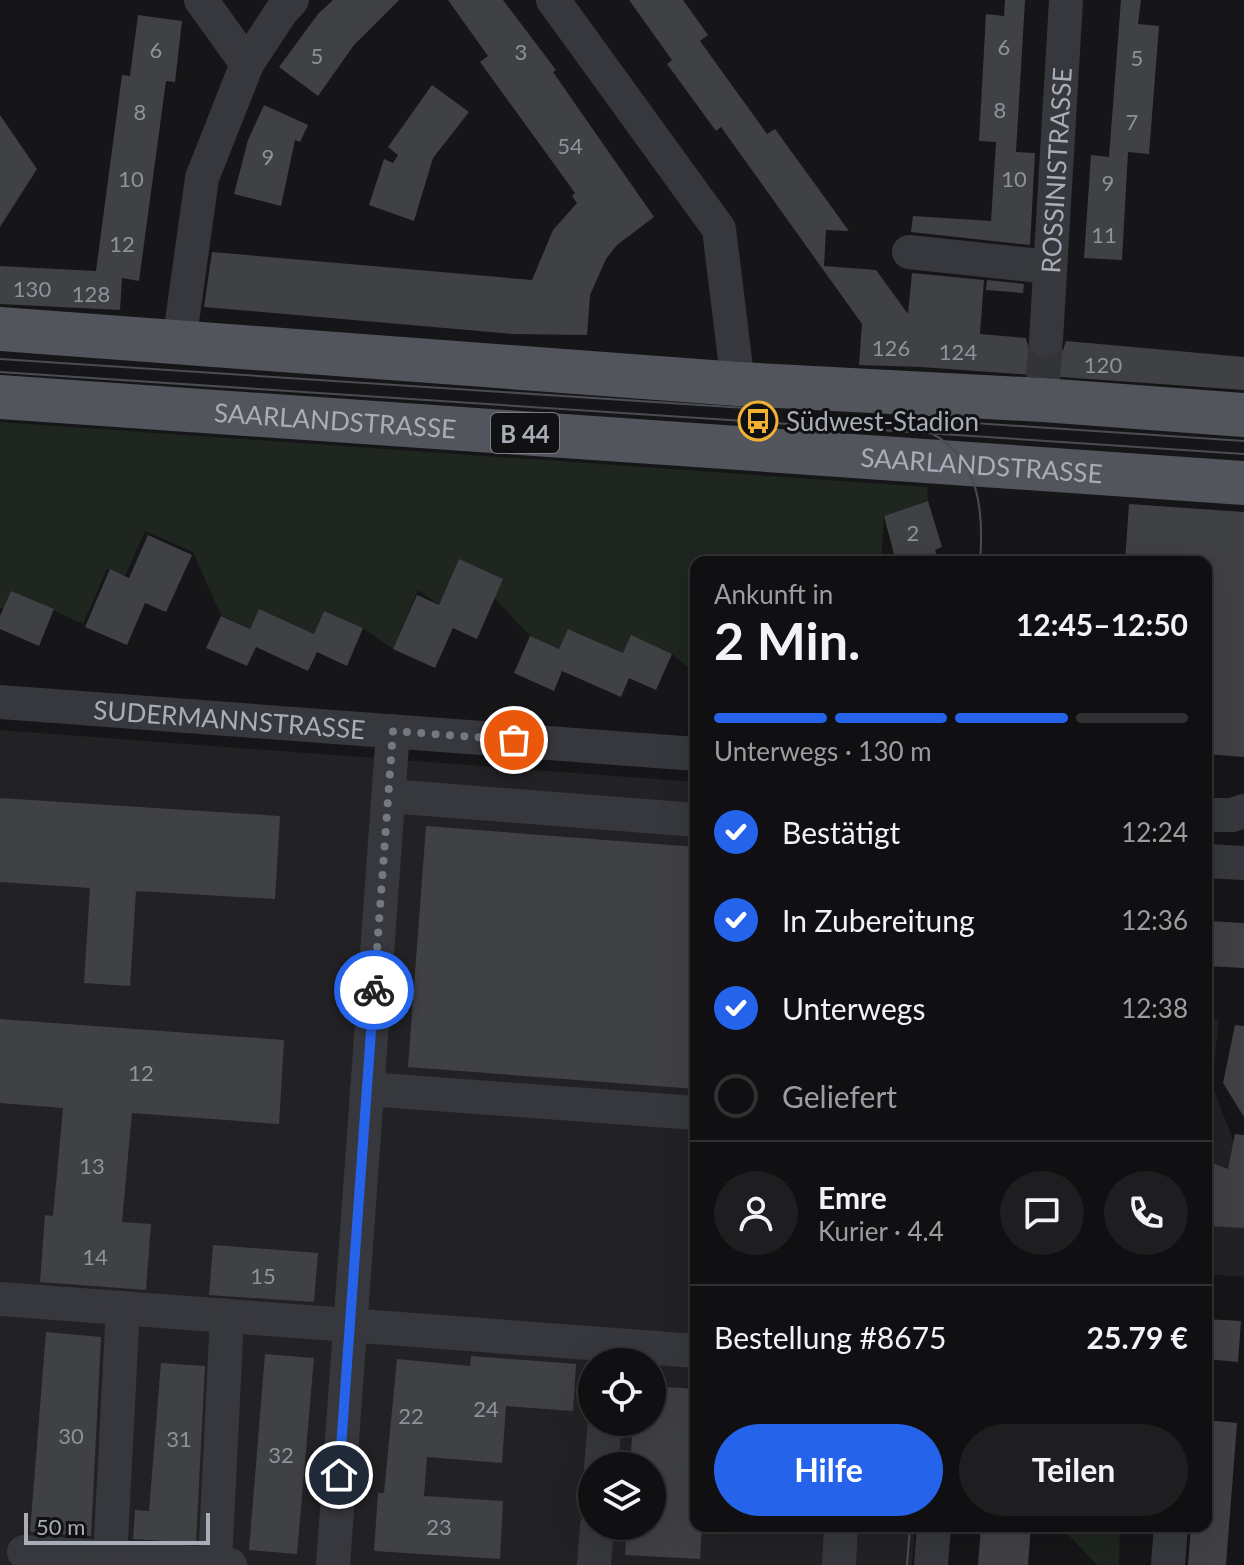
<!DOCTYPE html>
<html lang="de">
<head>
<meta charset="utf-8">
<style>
  :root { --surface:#101012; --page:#1e1e20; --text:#f1f3f6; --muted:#9c9d9f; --line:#303032; --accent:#2563eb }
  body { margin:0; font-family:Lato,sans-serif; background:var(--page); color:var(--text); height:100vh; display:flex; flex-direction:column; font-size:30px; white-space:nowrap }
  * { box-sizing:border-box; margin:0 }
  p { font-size:26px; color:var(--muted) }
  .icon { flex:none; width:44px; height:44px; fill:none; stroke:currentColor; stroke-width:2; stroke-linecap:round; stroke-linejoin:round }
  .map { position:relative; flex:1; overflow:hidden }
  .drawer { position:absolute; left:690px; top:556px; width:522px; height:976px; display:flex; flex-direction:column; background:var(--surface); border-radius:16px; box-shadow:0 8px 32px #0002,0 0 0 2px var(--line) }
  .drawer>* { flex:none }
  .tools { position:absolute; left:578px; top:1348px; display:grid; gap:16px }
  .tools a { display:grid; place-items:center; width:88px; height:88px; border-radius:50%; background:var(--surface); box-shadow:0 8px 32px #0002,0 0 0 2px var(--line); font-size:40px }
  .scale { position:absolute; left:24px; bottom:20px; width:186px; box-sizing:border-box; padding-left:8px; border:4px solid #a8adb8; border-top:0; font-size:22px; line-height:28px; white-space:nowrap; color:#a8adb8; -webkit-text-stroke:6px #111113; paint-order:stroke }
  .pin { position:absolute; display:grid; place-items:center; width:68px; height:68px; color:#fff; margin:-34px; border:4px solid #fff; border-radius:50%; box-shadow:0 2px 8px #0007 }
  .courier { position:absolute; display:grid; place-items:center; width:80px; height:80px; margin:-40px; border:6px solid #2563eb; border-radius:50%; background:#fff; color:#222; box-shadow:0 2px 10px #0007 }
  .summary em { font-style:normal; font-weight:700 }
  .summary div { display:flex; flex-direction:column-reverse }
  .summary { display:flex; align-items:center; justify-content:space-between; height:136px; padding:0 24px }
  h1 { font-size:52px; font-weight:700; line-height:60px }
  .bar { display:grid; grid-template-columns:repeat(4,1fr); gap:12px 8px; align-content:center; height:96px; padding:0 24px }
  .bar i { height:10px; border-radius:6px; background:var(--line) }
  .bar .on { background:var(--accent) }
  .bar p { grid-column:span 4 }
  .line { display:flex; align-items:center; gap:20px; padding:0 24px; border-top:2px solid var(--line) }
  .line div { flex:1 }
  .round { display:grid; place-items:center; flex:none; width:84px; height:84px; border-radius:42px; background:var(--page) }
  ol { padding:0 24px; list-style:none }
  li { display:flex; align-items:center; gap:24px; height:88px }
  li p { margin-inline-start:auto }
  li .icon { padding:8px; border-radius:50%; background:var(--accent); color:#fff; stroke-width:4 }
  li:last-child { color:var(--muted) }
  li i { width:44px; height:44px; border:4px solid var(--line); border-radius:50% }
  .primary-button { display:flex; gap:16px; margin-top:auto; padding:16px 24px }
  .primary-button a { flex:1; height:92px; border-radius:48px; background:var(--accent); color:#fff; font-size:32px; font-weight:700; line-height:92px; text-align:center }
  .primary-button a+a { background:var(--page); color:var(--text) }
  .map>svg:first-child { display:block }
  .built { fill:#222225; fill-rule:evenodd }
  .green { fill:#1e261f }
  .building { fill:#404145 }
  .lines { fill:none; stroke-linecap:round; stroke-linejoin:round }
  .minor-tunnel { stroke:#333438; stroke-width:34; stroke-dasharray:34 17; stroke-linecap:butt }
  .minor { stroke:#37383d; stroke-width:34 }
  .major { stroke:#53555c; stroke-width:44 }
  .tram { stroke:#4a4c52; stroke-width:2 }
  .done { stroke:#757880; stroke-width:8; stroke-dasharray:0 14.4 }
  .route { stroke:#2563eb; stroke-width:10 }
  .labels { text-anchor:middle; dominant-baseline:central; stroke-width:6; stroke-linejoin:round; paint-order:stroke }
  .number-label { font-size:22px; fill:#8e929b }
  .shield { fill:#111113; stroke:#7b7e86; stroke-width:2 }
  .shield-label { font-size:24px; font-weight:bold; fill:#a8adb8 }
  .street-label { font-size:26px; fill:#a8adb8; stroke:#111113 }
  .poi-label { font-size:26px; fill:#a8adb8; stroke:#111113; text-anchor:start }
</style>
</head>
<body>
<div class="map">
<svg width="1244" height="1565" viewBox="0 0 1244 1565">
  <rect width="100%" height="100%" fill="#161618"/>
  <path class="built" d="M0,730L696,782V1526H915L912,1565H0ZM592,1362H652V1422H592ZM592,1466H652V1526H592Z
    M1206,1019L1219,1020L1212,1085L1240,1158L1244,1159V1277L1206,1274Z"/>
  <path class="green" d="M0,422L927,487L928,501L884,516L881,562H696V674L672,654L632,636L623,653L569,629L559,649L530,636L459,560L439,605L418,590L393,649L363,628L324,611L314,634L259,609L250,629L221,615L193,552L145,531L125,576L107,569L83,624L11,591L3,609L0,608Z
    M1060,1526H1120L1119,1565H1097Z"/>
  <path class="building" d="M333,0H399L354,45L318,96L279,67L318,14Z
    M448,0H503L556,70L553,72L654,217L617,245L606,259L590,295L587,335L514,334L204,307L212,252L532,280L553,230L577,203L572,196L575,193L480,62L488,56Z
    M629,0H683L708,35L700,41L767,134L775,129L849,231L826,230L824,266L876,270L908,314L912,273L984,280L980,334L1026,338L1029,350L1034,356L1044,360L1056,357L1063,350L1066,341L1244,357V390L921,367L859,365L862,324L721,127L716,131L667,64L672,60Z
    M1005,0H1025L1016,152L1035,153L1030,245L911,232L913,216L991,221L996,142L979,141L986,14L1004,16Z
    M1121,0H1141L1138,24L1159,26L1149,154L1128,152L1122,260L1084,258L1091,155L1109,157Z
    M138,15L182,21L175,82L166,81L139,281L122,278L120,310L0,304V266L96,271L122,75L130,76Z
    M432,85L469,112L433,158L414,221L369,205L384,159L393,163L398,155L388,147Z
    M264,105L308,125L300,142L295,140L281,206L234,194L248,140Z
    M0,115L37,169L0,227Z
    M987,280L1024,284L1023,293L986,290Z
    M928,501L942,547L935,550L939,562H896L884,516Z
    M1129,504L1244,512V757L1206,754V562H1125Z
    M148,535L192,555L166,612L145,603L127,645L85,627L110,569L129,578Z
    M459,559L503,579L477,639L453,628L435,668L393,649L417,595L439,605Z
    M11,591L54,609L39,646L0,629V616Z
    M259,609L314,634L324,611L363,628L347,666L317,652L308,671L256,647L247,666L206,648L221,616L250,629Z
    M568,629L623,653L631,635L672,654L656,690L629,678L621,697L562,671L554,691L514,673L530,636L559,649Z
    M0,798L280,816L275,899L136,891L130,986L84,983L90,888L0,882Z
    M426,826L696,847V1089L408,1067Z
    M1206,921L1244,923V968L1206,966Z
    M0,1019L284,1040L279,1124L132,1113L122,1222L151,1224L146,1290L40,1282L45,1215L53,1216L63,1108L0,1103Z
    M1235,1025L1244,1026V1117L1223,1083Z
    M1235,1134L1244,1135V1228L1206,1226V1161L1228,1169Z
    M213,1245L318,1253L314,1302L209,1295Z
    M1206,1319L1241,1321L1238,1362L1206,1359Z
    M46,1332L101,1337L91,1536L30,1532Z
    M265,1354L314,1358L297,1554L249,1550Z
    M471,1356L576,1364L573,1411L506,1406L502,1463L427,1457L424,1496L503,1501L500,1559L374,1551L378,1493H384L397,1359L470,1366Z
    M161,1363L205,1366L196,1543L133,1539L135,1510L149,1511Z
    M652,1386L696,1389V1526H702L700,1559L625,1555L627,1526H652V1466H630L633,1422H652Z
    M1206,1420L1237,1423L1226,1565H1188L1191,1526H1206Z
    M981,1526H1031L1028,1565H978Z"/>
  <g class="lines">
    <path class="minor-tunnel" d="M1043,378L1046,340"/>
    <g class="minor">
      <path d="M201,0L247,64"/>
      <path d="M553,0L719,229L738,384"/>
      <path d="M909,252L1050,267"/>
      <path id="s1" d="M1046,340L1066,0"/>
      <path d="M179,343L202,178L247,64L281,12L292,0"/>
      <path id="s2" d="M0,702L696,754"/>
      <path d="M389,796L696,820"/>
      <path d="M1206,815H1232L1244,811"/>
      <path d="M1206,861L1244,863"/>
      <path d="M367,1089L696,1113"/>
      <path d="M0,1299L696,1351"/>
      <path d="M601,1466L605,1422"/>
      <path d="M24,1552L230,1565"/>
      <path d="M110,1558L123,1308"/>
      <path d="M215,1564L227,1316"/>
      <path d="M333,1565L393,731"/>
      <path d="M594,1565L597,1526"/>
      <path d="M839,1565L841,1526"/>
      <path d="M931,1565L934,1526"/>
      <path d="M1168,1565L1171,1526"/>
    </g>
    <g class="major">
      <path d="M0,329L738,384L1043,400L1244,415"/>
      <path id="s3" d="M0,397L1244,483"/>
    </g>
    <path class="tram" d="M0,359L761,409
      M0,372L1244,454
      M929,420L1244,441
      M931,433C980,459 984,512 980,562
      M907,1565L910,1526"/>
  </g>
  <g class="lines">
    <path class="done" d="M374,990L393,731L514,740"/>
    <path class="route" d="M339,1475L374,990"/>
  </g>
  <defs>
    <symbol id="bus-ring" viewBox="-11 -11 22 22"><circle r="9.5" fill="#111113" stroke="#f2b134" stroke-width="1.5"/><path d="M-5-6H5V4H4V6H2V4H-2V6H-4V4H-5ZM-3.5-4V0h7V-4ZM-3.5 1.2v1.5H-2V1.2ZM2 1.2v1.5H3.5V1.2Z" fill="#f2b134"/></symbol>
  </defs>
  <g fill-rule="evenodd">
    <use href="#bus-ring" x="736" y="399" width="44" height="44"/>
  </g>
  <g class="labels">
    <g class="number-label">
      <text x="1004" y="46">6</text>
      <text x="156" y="49">6</text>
      <text x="521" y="51">3</text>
      <text x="317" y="55">5</text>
      <text x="1137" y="57">5</text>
      <text x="1000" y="109">8</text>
      <text x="140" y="111">8</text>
      <text x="1132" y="121">7</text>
      <text x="570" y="145">54</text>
      <text x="268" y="156">9</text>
      <text x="131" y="178">10</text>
      <text x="1014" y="178">10</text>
      <text x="1108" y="182">9</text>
      <text x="1104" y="234">11</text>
      <text x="122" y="243">12</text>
      <text x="32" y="288">130</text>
      <text x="91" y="293">128</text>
      <text x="891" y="347">126</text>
      <text x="958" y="351">124</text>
      <text x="1103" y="364">120</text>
      <text x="913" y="532">2</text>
      <text x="141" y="1072">12</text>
      <text x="92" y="1165">13</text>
      <text x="95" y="1256">14</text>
      <text x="263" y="1275">15</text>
      <text x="486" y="1408">24</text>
      <text x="411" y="1415">22</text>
      <text x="71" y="1435">30</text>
      <text x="179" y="1438">31</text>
      <text x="281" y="1454">32</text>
      <text x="439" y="1526">23</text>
    </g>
    <rect class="shield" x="491" y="413" width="68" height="40" rx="6"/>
    <g class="shield-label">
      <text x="525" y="433">B 44</text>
    </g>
    <g class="street-label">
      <text stroke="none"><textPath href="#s1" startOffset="170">ROSSINISTRASSE</textPath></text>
      <text stroke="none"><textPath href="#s3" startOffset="336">SAARLANDSTRASSE</textPath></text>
      <text stroke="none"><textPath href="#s3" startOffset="984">SAARLANDSTRASSE</textPath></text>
      <text stroke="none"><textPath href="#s2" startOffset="230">SUDERMANNSTRASSE</textPath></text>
    </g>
    <g class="poi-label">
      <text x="786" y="421">Südwest-Stadion</text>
    </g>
  </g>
</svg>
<div class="tools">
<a><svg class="icon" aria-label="locate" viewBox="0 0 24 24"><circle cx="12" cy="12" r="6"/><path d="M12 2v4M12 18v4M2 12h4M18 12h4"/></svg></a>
<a><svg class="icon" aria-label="layers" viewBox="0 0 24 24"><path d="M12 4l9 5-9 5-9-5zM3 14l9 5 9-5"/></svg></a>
</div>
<div class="scale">50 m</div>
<div class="pin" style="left:514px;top:740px;background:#ea580c"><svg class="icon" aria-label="bag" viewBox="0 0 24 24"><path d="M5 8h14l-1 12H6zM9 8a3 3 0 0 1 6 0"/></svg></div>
<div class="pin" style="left:339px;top:1475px;background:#1f2937"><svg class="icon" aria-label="home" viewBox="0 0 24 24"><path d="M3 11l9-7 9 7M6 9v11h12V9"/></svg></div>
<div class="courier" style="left:374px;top:990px"><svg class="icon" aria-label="bike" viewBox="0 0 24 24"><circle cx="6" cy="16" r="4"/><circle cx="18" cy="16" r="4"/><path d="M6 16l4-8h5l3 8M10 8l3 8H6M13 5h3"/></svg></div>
<section class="drawer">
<div class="summary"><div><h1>2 Min.</h1><p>Ankunft in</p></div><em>12:45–12:50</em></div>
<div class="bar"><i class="on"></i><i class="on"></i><i class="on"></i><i></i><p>Unterwegs · 130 m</p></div>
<ol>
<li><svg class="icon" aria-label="check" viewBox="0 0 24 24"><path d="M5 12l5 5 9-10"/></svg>Bestätigt<p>12:24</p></li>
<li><svg class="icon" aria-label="check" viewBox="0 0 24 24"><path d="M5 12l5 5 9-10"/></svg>In Zubereitung<p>12:36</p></li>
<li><svg class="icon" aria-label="check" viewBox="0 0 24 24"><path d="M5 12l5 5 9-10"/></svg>Unterwegs<p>12:38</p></li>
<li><i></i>Geliefert</li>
</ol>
<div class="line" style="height:144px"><a class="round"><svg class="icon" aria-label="person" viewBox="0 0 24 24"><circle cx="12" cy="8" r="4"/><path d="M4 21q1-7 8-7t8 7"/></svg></a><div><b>Emre</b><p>Kurier · 4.4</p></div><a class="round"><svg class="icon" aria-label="chat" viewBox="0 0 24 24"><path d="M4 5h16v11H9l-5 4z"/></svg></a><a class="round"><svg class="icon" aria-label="phone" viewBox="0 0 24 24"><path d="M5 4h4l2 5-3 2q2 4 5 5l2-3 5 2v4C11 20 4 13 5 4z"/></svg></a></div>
<div class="line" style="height:104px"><div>Bestellung #8675</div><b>25.79 €</b></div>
<div class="primary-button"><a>Hilfe</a><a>Teilen</a></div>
</section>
</div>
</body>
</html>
